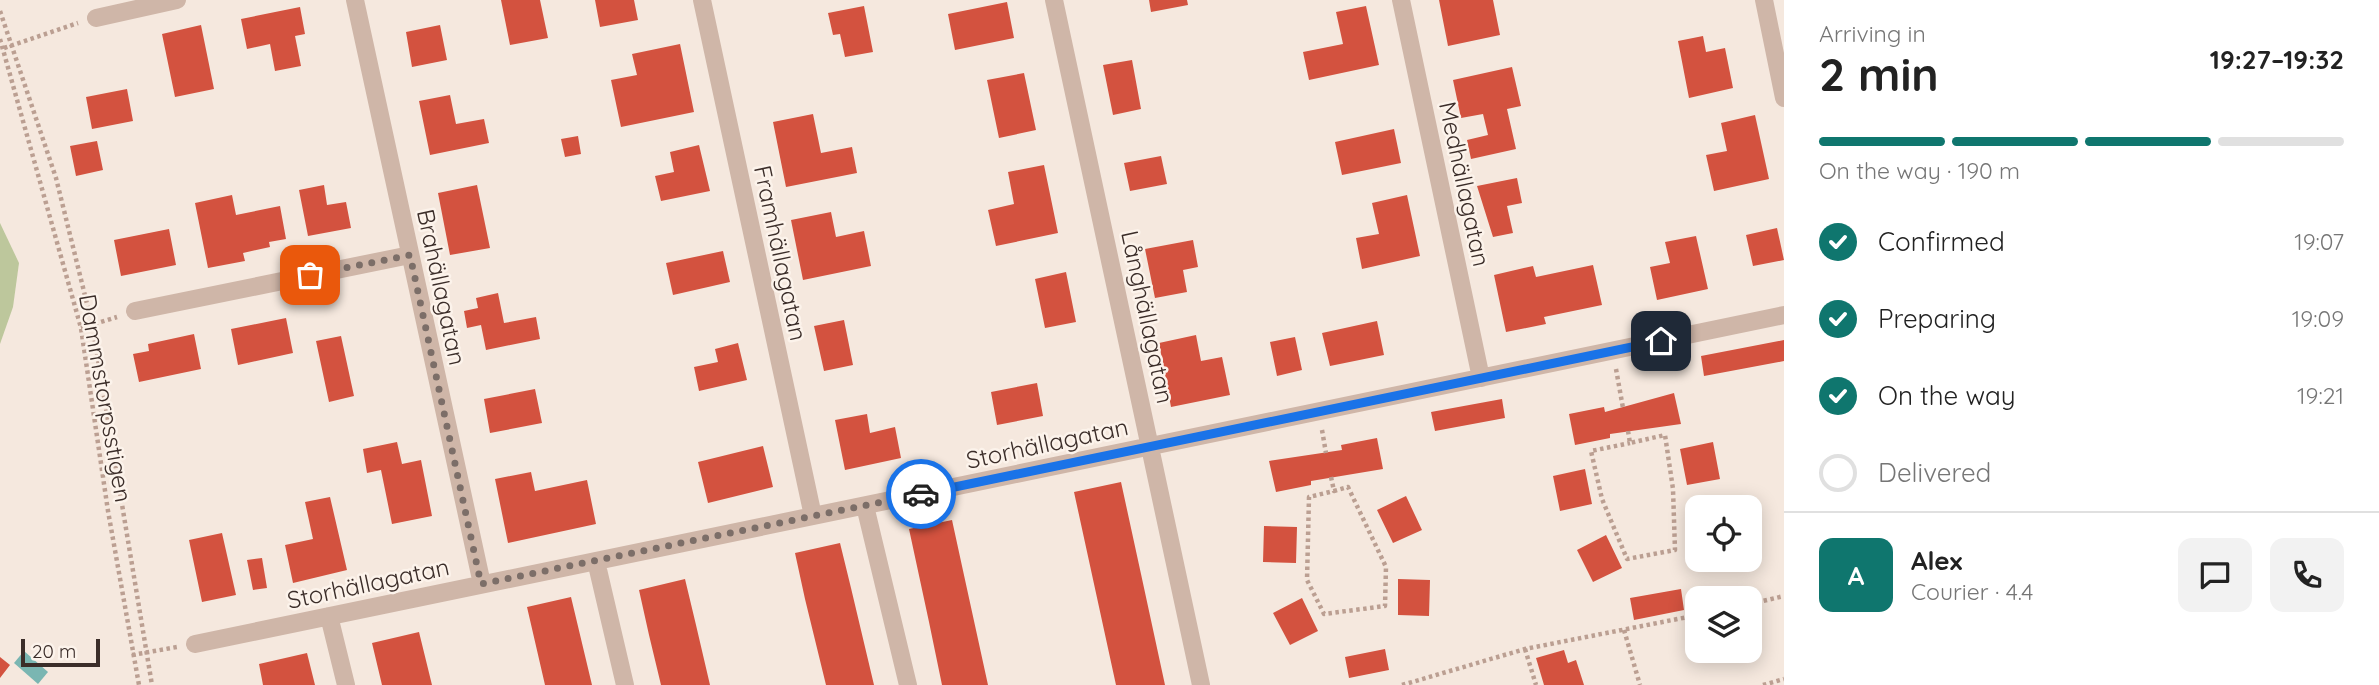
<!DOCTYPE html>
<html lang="en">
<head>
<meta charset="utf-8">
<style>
  :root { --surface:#fff; --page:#f2f2f2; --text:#222; --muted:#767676; --line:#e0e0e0; --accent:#0f766e }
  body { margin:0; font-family:Quicksand,sans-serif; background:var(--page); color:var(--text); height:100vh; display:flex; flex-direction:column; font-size:26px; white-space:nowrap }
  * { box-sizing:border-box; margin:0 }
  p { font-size:23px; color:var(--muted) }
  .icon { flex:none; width:38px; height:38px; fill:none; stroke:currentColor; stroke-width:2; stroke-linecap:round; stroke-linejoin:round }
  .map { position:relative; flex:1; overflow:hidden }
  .sheet { display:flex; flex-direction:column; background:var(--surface); width:595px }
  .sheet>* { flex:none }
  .tools { position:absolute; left:1685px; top:495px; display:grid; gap:14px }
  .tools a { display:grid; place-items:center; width:77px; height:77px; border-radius:14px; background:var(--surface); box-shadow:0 4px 18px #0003; font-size:35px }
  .scale { position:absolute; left:21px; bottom:18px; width:79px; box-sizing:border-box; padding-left:7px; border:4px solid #3b2d29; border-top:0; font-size:19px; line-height:24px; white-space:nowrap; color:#3b2d29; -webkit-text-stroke:5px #fcf3eb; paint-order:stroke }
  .pin { position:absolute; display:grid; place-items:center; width:60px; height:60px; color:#fff; margin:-30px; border-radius:14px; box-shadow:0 4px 10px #0006 }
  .courier { position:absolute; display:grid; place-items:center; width:70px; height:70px; margin:-35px; border:5px solid #1a73e8; border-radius:50%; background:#fff; color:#222; box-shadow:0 2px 9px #0007 }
  .head em { font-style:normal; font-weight:800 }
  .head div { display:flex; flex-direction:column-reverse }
  .head { display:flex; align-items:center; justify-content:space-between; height:119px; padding:0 35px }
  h1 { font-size:46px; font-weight:800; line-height:52px }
  .bar { display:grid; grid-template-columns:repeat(4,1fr); gap:10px 7px; align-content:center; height:84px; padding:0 35px }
  .bar i { height:9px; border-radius:5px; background:var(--line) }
  .bar .selected { background:var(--accent) }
  .bar p { grid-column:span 4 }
  .line { display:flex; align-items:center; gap:18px; padding:0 35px; border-top:2px solid var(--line) }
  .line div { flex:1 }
  .round { display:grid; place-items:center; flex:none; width:74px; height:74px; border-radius:14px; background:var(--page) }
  ol { padding:0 35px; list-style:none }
  li { display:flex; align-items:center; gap:21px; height:77px }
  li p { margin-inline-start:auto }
  li .icon { padding:7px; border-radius:50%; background:var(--accent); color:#fff; stroke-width:4 }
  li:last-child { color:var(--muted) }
  li i { width:38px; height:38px; border:4px solid var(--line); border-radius:50% }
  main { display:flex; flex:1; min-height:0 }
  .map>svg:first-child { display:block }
  .green { fill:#bdc79c }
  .water { fill:#7ab6b2 }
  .building { fill:#d3523f }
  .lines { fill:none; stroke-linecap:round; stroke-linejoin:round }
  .path { stroke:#bb9f92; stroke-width:4.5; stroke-dasharray:3.5 3.5; stroke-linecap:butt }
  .minor { stroke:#cfb6a8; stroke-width:18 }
  .done { stroke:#7c6e68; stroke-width:7; stroke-dasharray:0 12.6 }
  .route { stroke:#1a73e8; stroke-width:9 }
  .labels { text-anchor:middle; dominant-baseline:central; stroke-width:5; stroke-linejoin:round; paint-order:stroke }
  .street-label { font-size:24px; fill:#3b2d29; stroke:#fcf3eb }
</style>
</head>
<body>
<main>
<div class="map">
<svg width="1784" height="685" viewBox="0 0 1784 685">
  <rect width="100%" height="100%" fill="#f5e8de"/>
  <path class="green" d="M0,223L19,263L13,307L0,344Z"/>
  <path class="water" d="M24,651L48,672L38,684L14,663Z"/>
  <path class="building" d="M501,0H540L548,38L510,45Z
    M595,0H634L638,20L600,27Z
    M1149,0H1187L1188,5L1151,12Z
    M1439,0H1493L1500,35L1448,46Z
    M1007,2L1014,38L955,50L948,14Z
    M864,6L873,52L845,57L840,34L833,35L828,13Z
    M1366,6L1379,65L1309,80L1303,52L1343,44L1336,12Z
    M300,7L305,34L295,36L301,66L275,71L270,44L247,49L241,19Z
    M201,25L214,89L175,97L162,34Z
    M440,25L447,60L412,67L406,32Z
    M1703,36L1706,52L1725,48L1733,88L1689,98L1678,41Z
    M680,44L694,112L621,127L611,80L637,75L632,54Z
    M1132,60L1141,109L1113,115L1103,65Z
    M1512,67L1521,106L1507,109L1516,149L1471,159L1467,140L1488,135L1483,114L1461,118L1453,80Z
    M1024,73L1036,130L999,138L987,80Z
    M127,89L133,121L92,129L86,97Z
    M450,95L456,124L484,119L489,143L430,155L419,101Z
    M813,114L821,153L852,147L857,173L786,187L773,122Z
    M1755,115L1769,179L1714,191L1706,155L1727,151L1721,123Z
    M1394,129L1401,163L1342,175L1335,142Z
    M578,136L581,154L565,157L561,139Z
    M97,141L103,170L76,176L70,146Z
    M699,145L710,191L661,201L655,176L674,172L670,152Z
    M1161,156L1167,184L1130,191L1124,163Z
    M1044,165L1058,233L996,246L988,210L1014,204L1008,172Z
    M1517,178L1522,203L1507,206L1513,233L1493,237L1477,186Z
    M324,185L327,205L346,202L351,228L308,236L299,190Z
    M477,185L490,248L450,255L438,193Z
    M232,195L236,215L280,206L286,239L269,242L270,247L243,253L245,261L208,268L195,203Z
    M1407,195L1420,256L1362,269L1356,238L1379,234L1372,203Z
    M831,212L836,237L864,231L871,266L803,280L791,220Z
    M1777,228L1784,260L1753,266L1746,235Z
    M169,229L176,265L121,276L114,240Z
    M1696,236L1708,289L1657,300L1650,267L1670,263L1665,242Z
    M1193,240L1198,267L1183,270L1187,292L1155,298L1145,249Z
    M723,251L730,282L673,295L666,263Z
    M1593,265L1602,305L1544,317L1546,324L1506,332L1494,275L1533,266L1536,277Z
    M1066,272L1076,322L1045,328L1035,279Z
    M498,293L504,323L536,317L540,339L486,350L481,325L467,328L464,311L478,308L476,298Z
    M286,318L293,353L238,365L231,329Z
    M844,320L853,365L824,371L814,326Z
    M1377,321L1384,355L1330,366L1322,333Z
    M194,334L201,369L139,382L133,354L149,351L148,344Z
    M1196,335L1201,361L1222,357L1230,395L1171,407L1159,343Z
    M341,336L354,396L329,402L316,341Z
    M1295,337L1302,370L1277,376L1270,342Z
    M1784,340V361L1704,376L1701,356Z
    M738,343L747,380L699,391L694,367L718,362L715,349Z
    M1037,383L1043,416L997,425L991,392Z
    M535,389L542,423L490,433L484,399Z
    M1674,393L1681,424L1610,434V438L1575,445L1569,414L1604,407L1605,412Z
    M1502,399L1505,418L1435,431L1431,412Z
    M867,414L870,433L895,427L901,458L845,470L835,420Z
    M1377,438L1383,469L1311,481V485L1276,492L1269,461L1342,450L1341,445Z
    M397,442L402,464L421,460L432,516L392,524L381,470L367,473L363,449Z
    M1713,442L1720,479L1687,485L1680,449Z
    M763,446L773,487L708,503L698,462Z
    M1585,469L1592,504L1560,511L1553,476Z
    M531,472L535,491L587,480L596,524L508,543L495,479Z
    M1121,482L1141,574L1165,685H1116L1074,492Z
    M1406,496L1422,530L1393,543L1377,510Z
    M330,497L347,570L293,583L285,545L313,539L305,502Z
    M1687,517H1698V556H1686Z
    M952,520L962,566L988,685H942L929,622L909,529Z
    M1264,526L1297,527L1296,563L1263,562Z
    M222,533L236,595L202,602L189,540Z
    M1606,535L1622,568L1593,582L1577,550Z
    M840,543L851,588L874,685H826L805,599L795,553Z
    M262,558L267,588L253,590L247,560Z
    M685,579L696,625L710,685H661L649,635L639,590Z
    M1398,579L1430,580L1429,616L1398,615Z
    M1681,589L1684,610L1634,620L1630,598Z
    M571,597L592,685H545L527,607Z
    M1302,598L1318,631L1290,645L1273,613Z
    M419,632L432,685H382L372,643Z
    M1385,649L1389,670L1349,678L1345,657Z
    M1564,650L1568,663L1576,660L1584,685H1544L1536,658Z
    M307,653L315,685H263L259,664Z
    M0,657L10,665L0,678Z"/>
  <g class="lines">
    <path class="path" d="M0,11L56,178L92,324L152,685
      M0,39L81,328L108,511L139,685
      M4,48L78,23
      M81,328L117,317
      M1616,369L1623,408
      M1322,430L1326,453
      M1628,431L1630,443L1665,435L1673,489L1675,550L1627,559L1602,499L1591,451L1630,443
      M1331,477L1334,491L1348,487L1386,567L1385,606L1324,614L1307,580L1309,497L1334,491
      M1750,604L1784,596
      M1624,630L1640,685
      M1525,649L1536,685
      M132,655L177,647
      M1402,685L1525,649L1698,615
      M1763,685L1784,679"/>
    <path class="minor" d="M355,0L482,584
      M702,0L813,516
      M1054,0L1201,685
      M1401,0L1481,378
      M1764,0L1784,98
      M96,18L177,0
      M135,311L410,255
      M865,506L908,685
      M596,561L625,685
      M329,616L346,685
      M195,644L1784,315"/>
  </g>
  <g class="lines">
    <path class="done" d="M310,275L410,255L481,584L921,494"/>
    <path class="route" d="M921,494L1661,341"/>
  </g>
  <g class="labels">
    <g class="street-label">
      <text transform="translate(1465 184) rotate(78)">Medhällagatan</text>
      <text transform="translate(781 253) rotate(78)">Framhällagatan</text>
      <text transform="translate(442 287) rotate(78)">Brahällagatan</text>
      <text transform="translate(1148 317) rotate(78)">Långhällagatan</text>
      <text transform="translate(106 398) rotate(80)">Dammstorpsstigen</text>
      <text transform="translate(1047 443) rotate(-12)">Storhällagatan</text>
      <text transform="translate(368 583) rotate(-12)">Storhällagatan</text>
    </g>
  </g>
</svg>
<div class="tools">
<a><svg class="icon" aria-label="locate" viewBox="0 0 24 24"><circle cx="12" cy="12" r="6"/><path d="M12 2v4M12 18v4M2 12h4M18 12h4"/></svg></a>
<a><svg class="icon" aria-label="layers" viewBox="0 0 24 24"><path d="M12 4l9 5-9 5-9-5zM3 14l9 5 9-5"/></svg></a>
</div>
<div class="scale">20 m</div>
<div class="pin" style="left:310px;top:275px;background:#ea580c"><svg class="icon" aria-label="bag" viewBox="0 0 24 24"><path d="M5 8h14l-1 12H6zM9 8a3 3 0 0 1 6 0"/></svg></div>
<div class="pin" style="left:1661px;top:341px;background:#1f2937"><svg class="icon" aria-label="home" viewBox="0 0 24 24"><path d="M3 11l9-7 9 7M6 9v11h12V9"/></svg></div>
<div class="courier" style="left:921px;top:494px"><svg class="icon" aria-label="car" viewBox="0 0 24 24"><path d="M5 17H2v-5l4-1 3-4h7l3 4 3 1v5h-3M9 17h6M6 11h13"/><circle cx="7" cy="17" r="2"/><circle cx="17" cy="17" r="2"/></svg></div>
</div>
<section class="sheet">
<div class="head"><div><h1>2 min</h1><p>Arriving in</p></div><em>19:27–19:32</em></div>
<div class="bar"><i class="selected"></i><i class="selected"></i><i class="selected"></i><i></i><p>On the way · 190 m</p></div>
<ol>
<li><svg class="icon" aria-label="check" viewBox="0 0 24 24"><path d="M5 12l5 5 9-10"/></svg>Confirmed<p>19:07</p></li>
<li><svg class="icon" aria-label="check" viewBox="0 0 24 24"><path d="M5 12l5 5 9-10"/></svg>Preparing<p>19:09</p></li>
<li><svg class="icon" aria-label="check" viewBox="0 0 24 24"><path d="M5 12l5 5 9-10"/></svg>On the way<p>19:21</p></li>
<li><i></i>Delivered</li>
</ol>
<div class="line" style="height:126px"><b class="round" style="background:var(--accent);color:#fff">A</b><div><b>Alex</b><p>Courier · 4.4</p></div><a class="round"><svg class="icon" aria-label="chat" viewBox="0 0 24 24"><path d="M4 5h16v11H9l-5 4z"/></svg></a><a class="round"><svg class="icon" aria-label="phone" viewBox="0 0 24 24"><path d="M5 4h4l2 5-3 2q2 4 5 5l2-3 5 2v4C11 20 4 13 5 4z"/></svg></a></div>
</section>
</main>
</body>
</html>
